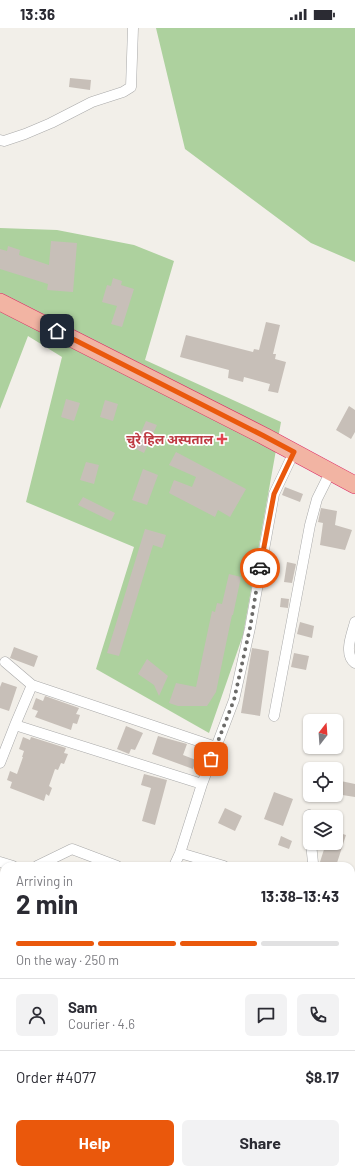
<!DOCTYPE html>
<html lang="en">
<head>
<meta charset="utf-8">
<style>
  :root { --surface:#fff; --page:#f2f2f3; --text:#2b2b33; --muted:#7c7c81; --line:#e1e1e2; --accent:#ea580c }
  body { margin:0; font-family:Barlow,"Noto Sans Devanagari",sans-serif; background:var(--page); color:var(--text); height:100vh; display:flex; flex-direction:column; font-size:15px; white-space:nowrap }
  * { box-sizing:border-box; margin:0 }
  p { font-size:13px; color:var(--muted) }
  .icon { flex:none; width:22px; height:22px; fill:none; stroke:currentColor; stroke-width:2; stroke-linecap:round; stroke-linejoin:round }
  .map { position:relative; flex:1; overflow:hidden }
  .sheet { position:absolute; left:0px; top:834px; width:355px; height:312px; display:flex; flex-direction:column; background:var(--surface); border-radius:12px 12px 0 0; box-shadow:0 1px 3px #0004 }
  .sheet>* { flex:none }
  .needle { width:26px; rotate:17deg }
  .fabs { position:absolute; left:303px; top:686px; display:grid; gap:8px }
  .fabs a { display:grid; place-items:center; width:40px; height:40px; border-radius:6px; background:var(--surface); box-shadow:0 1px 3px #0004; font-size:20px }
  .pin { position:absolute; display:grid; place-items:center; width:34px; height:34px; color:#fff; margin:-17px; border-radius:8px; box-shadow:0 2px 6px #0006 }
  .courier { position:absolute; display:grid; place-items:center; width:40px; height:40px; margin:-20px; border:3px solid #ea580c; border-radius:50%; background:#fff; color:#222; box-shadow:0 1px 5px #0007 }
  .summary em { font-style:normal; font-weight:700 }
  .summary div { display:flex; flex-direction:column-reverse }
  .summary { display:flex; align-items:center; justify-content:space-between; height:68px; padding:0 16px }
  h1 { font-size:26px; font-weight:700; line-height:30px }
  .bar { display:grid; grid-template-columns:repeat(4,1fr); gap:6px 4px; align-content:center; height:48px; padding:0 16px }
  .bar i { height:5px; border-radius:3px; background:var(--line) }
  .bar .current { background:var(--accent) }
  .bar p { grid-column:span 4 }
  .line { display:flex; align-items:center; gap:10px; padding:0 16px; border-top:1px solid var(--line) }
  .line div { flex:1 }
  .round { display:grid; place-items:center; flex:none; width:42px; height:42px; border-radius:6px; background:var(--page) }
  .button { display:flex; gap:8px; margin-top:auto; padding:8px 16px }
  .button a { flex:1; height:46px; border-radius:6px; background:var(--accent); color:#fff; font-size:16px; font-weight:700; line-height:46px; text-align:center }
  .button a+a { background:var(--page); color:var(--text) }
  .status { display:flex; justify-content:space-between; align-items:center; height:28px; padding:0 20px; background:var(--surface); direction:ltr }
  .status svg { height:11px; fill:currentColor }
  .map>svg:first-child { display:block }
  .forest { fill:#add19e }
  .building { fill:#c7bfb8 }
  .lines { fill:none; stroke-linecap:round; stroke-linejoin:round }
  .minor-casing { stroke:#a9a9a9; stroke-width:11 }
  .trunk-casing { stroke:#dc2a67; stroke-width:18 }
  .minor { stroke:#fff; stroke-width:10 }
  .trunk { stroke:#f2b4a3; stroke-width:17 }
  .done { stroke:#6b6a68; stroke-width:4; stroke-dasharray:0 7.2 }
  .route { stroke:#ea580c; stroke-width:5 }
  .health-dot { fill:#e0444e; stroke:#fff; stroke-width:1.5 }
  .labels { text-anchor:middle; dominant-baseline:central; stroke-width:3.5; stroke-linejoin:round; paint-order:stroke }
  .health-label { font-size:13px; font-weight:bold; fill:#be3a42; stroke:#fff; text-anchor:end }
</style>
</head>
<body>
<div class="status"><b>13:36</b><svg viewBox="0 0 49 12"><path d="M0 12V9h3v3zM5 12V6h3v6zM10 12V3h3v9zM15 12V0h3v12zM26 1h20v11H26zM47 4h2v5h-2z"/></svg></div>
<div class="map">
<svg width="355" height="1146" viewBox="0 0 355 1146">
  <rect width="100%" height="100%" fill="#f2efe9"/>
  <path class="forest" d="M156,0H355V234L311,215L185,121Z
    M0,200L57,202L134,217L174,233L145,332L281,394L243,607L209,705L96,641L134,519L26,474L62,329L28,308L0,381Z"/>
  <path class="building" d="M70,50L91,52L90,62L69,59Z
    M51,213L77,215L73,264L47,262L48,256L0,241V221L7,223L8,218L20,222L19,227L49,237Z
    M113,250L122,253L121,257L134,261L122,299L111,296L117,278L102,274L107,257L111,258Z
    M266,294L280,297L273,326H276L275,331L286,334L278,365L268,363L270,356L244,349L243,354L228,350L229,342L180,329L186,307L253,324L254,321L259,322Z
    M66,371L80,375L74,393L61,389Z
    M105,372L118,376L113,393L100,389Z
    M349,378L355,382V404L351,411L336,402Z
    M146,393L157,397L144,425L134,420Z
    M176,424L246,461L230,489L218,482L215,489L169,465L174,452L192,459L196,449L169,437Z
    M86,434L99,437L94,456L80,452Z
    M143,441L158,447L147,477L132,472Z
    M285,459L303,466L300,474L282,467Z
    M83,469L115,485L111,493L78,477Z
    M321,480L337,483L335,497L352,502L345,522L320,517L323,495L318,494Z
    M145,501L166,507L162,520L153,517L119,628L107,625Z
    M287,534L296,536L292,555L284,554Z
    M229,546L241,549L233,587H232L216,664L207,678H178L169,675L176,655L196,659L212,583L215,584L217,575L222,576Z
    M281,570L289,571L288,580L280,579Z
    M300,594L314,598L312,610L297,606Z
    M14,619L38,628L34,639L10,630Z
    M252,620L269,623L260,688L241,685Z
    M294,625L309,628L306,642L291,639Z
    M147,631L168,648L159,668L154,657L138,646Z
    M2,654L17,659L9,683L0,680V659Z
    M45,668L79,680L76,686L80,687L77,696L73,695L71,702L35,689L38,683L32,681L36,670L43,673Z
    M126,698L143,705L135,722L131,721L129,726L117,721Z
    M158,708L187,716L183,727L196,732L193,741L152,726Z
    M23,709L30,712L31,709L66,720L64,725L68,726L64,736L61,735L58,742L55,741L49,758L52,760L49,768L46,766L44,773L10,760L12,754L7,752L10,743L17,746L23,729H22L24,723L19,721Z
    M144,746L167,752L155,797L142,793L151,760L141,757Z
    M336,752L355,756V769L336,766Z
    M274,764L293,771L283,798L264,791Z
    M225,780L242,788L235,803L218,795Z
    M336,804L346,807L336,838L320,834L326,815H336Z
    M281,808L292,813L289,821L278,817Z"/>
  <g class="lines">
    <defs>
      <path id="minor" d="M0,112L4,113L25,106L51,95L92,74L123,64L131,59L133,0
        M355,594C352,606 343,626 355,635
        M32,657L216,719
        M274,688L310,497L317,471L331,443
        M15,697L202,756
        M0,735L15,697L32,657L5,634
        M309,787L310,803
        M311,815L313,835L312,838
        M180,825L224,838
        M0,834L13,838
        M37,838L72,821L117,838
        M174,838L180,825L202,756L234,672L250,600L274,466L294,424
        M0,968L4,970
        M351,1010L355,1009"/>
      <path id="trunk" d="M0,274L264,408L355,457"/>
    </defs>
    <use href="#minor" class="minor-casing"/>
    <use href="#trunk" class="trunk-casing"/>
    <use href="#minor" class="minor"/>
    <use href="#trunk" class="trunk"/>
  </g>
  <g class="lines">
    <path class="done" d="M211,731L234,672L250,600L260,540"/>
    <path class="route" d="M57,303L264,408L294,424L274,466L260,540"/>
  </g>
  <path class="health-dot" d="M220 405h4v4h4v4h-4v4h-4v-4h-4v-4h4z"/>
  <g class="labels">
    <g class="health-label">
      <text x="213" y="411">चुरे हिल अस्पताल</text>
    </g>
  </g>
</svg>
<div class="fabs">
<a><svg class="needle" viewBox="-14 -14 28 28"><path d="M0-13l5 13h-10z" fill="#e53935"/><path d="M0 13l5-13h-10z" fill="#7c7c81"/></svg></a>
<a><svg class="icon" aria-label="locate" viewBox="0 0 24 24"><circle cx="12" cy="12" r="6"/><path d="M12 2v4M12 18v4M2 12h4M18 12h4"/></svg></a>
<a><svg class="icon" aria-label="layers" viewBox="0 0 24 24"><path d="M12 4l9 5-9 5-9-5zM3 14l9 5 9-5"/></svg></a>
</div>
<div class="pin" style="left:211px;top:731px;background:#ea580c"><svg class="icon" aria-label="bag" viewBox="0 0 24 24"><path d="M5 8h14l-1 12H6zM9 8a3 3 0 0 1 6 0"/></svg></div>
<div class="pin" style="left:57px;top:303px;background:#1f2937"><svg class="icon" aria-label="home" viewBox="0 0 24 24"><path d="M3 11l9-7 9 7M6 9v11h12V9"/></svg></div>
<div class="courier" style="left:260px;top:540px"><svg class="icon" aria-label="car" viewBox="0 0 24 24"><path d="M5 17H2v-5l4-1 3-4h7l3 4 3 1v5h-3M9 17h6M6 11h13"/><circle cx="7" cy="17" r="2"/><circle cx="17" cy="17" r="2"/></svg></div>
<section class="sheet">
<div class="summary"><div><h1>2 min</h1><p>Arriving in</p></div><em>13:38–13:43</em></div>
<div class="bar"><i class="current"></i><i class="current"></i><i class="current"></i><i></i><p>On the way · 250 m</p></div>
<div class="line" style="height:72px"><a class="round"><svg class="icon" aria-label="person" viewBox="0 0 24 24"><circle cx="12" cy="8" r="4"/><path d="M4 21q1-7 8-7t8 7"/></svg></a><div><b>Sam</b><p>Courier · 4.6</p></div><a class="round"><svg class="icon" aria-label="chat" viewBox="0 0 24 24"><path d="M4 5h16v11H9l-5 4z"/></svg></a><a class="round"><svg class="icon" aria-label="phone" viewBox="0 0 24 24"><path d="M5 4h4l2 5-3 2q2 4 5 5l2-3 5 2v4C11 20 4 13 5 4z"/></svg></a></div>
<div class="line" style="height:52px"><div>Order #4077</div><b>$8.17</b></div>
<div class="button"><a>Help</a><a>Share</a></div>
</section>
</div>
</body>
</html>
